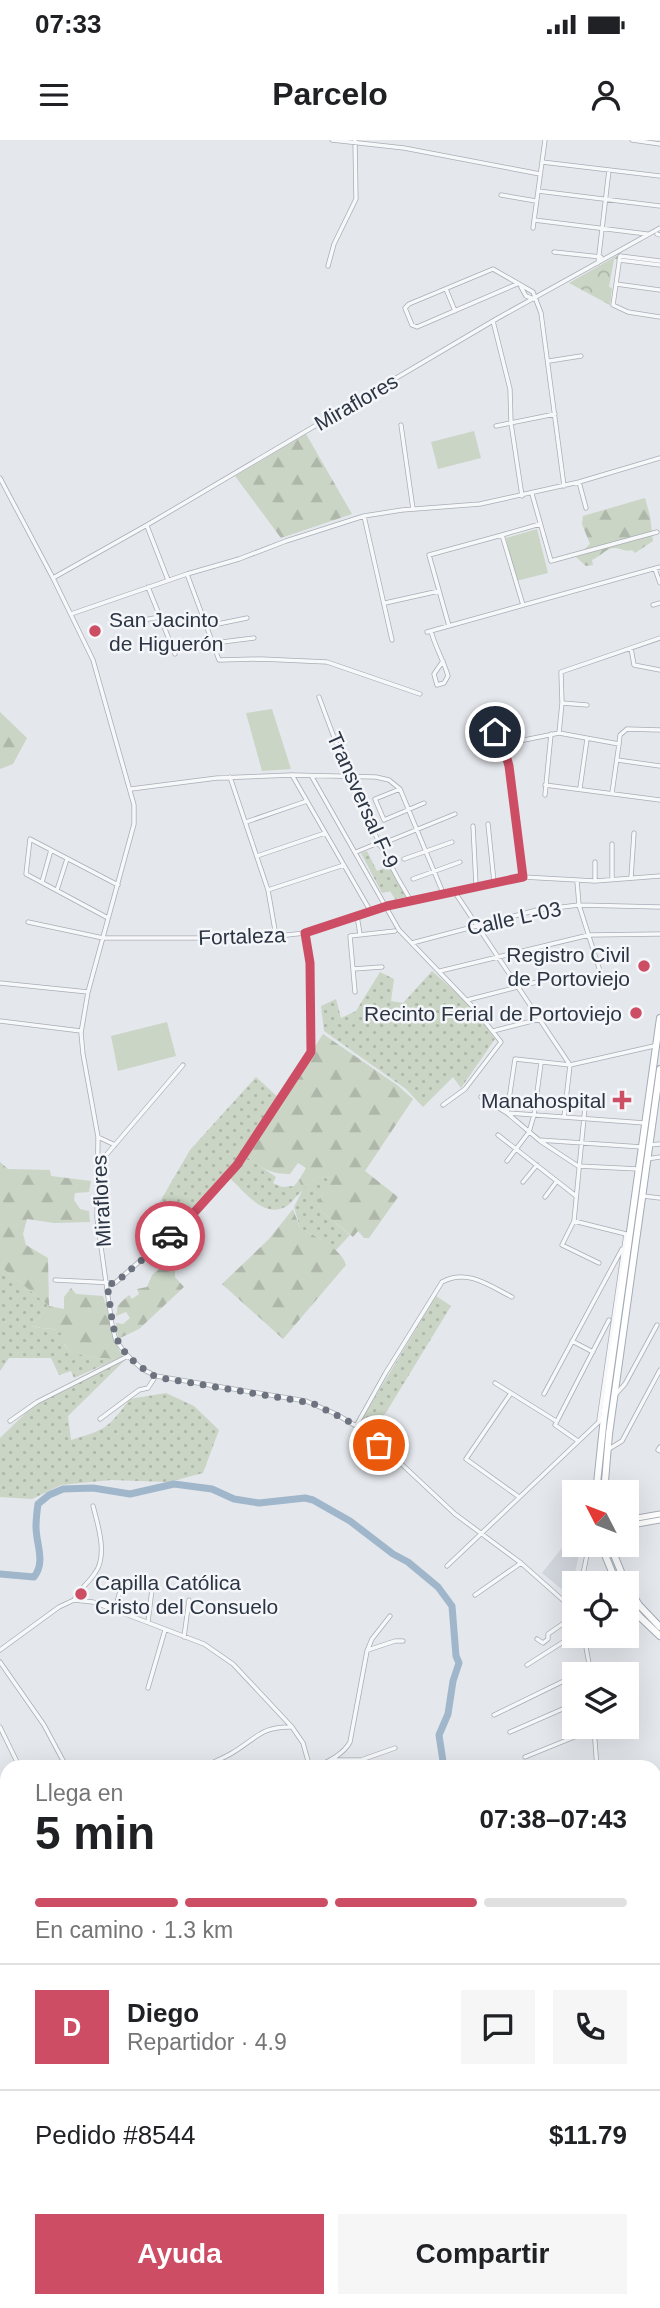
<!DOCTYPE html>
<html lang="es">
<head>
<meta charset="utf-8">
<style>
  :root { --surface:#fff; --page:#f6f6f6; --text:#202124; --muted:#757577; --line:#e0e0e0; --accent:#cc4d64 }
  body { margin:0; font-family:Arial,sans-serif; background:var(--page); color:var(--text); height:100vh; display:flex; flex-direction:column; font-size:26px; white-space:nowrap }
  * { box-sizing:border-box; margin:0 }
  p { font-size:23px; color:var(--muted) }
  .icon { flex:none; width:38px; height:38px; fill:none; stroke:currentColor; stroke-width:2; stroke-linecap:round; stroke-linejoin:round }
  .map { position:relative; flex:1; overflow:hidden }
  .drawer { position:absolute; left:0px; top:1620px; width:662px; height:548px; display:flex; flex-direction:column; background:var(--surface); border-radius:21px 21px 0 0; box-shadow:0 7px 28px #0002 }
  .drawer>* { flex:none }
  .needle { width:46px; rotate:312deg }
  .tools { position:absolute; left:562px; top:1340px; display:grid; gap:14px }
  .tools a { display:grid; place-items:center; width:77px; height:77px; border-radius:0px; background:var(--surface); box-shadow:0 7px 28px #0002; font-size:35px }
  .pin { position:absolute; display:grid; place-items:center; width:60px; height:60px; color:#fff; margin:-30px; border:4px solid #fff; border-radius:50%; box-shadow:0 2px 7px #0007 }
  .courier { position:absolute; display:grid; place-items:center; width:70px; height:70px; margin:-35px; border:5px solid #cc4d64; border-radius:50%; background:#fff; color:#222; box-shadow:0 2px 9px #0007 }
  .head em { font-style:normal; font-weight:700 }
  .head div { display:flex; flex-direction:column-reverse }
  .head { display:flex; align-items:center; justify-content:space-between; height:119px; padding:0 35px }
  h1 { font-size:46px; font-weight:700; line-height:52px }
  .bar { display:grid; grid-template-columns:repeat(4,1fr); gap:10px 7px; align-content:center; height:84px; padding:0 35px }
  .bar i { height:9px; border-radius:5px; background:var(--line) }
  .bar .selected { background:var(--accent) }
  .bar p { grid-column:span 4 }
  .line { display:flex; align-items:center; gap:18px; padding:0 35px; border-top:2px solid var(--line) }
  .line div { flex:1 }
  .round { display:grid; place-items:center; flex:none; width:74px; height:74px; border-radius:0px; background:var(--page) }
  .action { display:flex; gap:14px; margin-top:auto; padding:14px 35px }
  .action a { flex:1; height:80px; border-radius:0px; background:var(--accent); color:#fff; font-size:28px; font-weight:700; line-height:80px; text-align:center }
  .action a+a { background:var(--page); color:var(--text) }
  .status { display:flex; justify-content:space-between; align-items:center; height:49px; padding:0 35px; background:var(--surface); direction:ltr }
  .status svg { height:19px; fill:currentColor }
  header { display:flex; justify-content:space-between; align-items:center; height:91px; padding:0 35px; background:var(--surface); font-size:32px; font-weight:700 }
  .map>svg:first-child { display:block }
  .built { fill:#d2d6dd }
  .grass { fill:url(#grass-dots) }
  .forest { fill:url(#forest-firs) }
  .park { fill:url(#park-crowns) }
  .pitch { fill:#cad5c5 }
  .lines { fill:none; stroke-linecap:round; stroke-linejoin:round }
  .river { stroke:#a0b6ca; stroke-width:7 }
  .minor-casing { stroke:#a9aeb6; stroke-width:5 }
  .tertiary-casing { stroke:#a9aeb6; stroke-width:6 }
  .secondary-casing { stroke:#a9aeb6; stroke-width:7 }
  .primary-casing { stroke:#a3acb7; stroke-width:8 }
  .minor { stroke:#f7f8fa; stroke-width:3.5 }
  .tertiary { stroke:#f7f8fa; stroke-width:4.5 }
  .secondary { stroke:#fff; stroke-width:5 }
  .primary { stroke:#fff; stroke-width:6 }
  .done { stroke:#6c737f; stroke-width:7; stroke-dasharray:0 12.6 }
  .route { stroke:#cc4d64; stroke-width:9 }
  .poi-dot { fill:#cc4d64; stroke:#f4f6f9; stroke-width:2.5 }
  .labels { text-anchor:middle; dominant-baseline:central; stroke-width:5; stroke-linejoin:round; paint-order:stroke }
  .street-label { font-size:21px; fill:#2c3544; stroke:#f4f6f9 }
  .poi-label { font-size:21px; fill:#2c3544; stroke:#f4f6f9; text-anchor:end }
</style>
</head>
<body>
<div class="status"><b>07:33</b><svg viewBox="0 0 49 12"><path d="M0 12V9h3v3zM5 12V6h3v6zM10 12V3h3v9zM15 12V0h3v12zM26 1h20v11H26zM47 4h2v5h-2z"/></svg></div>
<header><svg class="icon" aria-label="menu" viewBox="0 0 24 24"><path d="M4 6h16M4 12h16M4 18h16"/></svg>Parcelo<svg class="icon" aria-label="person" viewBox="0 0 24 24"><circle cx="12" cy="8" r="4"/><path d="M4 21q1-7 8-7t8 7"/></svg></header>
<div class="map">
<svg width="660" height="2168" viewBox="0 0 660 2168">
  <defs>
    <pattern id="grass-dots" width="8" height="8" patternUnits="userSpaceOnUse" patternTransform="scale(1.75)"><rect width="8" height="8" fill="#cad5c5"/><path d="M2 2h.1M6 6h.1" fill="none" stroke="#aeb7aa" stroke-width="1.8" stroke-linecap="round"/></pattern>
    <pattern id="forest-firs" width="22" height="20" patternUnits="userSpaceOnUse" patternTransform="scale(1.75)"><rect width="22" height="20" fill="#cad5c5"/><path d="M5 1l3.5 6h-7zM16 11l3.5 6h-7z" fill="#aeb7aa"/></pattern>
    <pattern id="park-crowns" width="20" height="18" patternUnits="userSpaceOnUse" patternTransform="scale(1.75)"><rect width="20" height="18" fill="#cad5c5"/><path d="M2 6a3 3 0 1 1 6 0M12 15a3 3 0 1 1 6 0" fill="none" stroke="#aeb7aa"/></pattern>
  </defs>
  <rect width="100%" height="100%" fill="#e4e7ec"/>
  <path class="built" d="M565,1404L579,1414L570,1456L542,1433Z"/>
  <path class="grass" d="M367,711L377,731L389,726L406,757L395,759L390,751L382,753L361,713Z
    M432,831L469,864L495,899L461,948L453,937L423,967L406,949L324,891L321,866L336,859L341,878L356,871L380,832L394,839L391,861L403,863Z
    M256,937L281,960L244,1015L276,1037L273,1043L282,1047L294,1046L299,1040L304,1048L318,1037L335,1038L317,1062L321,1071L350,1095L335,1111L319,1098L300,1088L294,1067L302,1051C296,1056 291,1064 285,1067C261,1079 242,1047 227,1036L191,1076L177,1068L167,1077L155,1070L190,1010Z
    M0,1126L49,1166L32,1186C43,1190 52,1187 63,1192L64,1205L75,1215L83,1214C93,1221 104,1216 115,1220L74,1238L71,1231L59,1235L51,1218H9L0,1231Z
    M436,1156L451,1166L379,1284L399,1300L394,1309L360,1282Z
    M125,1220L68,1276L71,1300C107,1289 107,1289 130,1259L166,1253L194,1266L219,1290L203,1333L169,1342L111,1340L61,1345L32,1359L0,1357V1298L37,1262Z"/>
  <path class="forest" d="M306,294L352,374L281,398L235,336Z
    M645,358L650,376L653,401L635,413L632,410C624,412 621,408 614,408C606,408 600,417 592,420L593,425L586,426L576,417L590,404L582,384L583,376Z
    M0,572L27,598L13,624L0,629Z
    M323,894L397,945L413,959L365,1031L398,1057L369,1098H364L358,1091L353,1097L321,1071L317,1062L334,1038L318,1037L303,1049L299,1040L306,1028L298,1023L290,1034C269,1034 260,1027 245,1015Z
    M0,1022L8,1029L50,1030L51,1036L91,1041L89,1052L75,1053L74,1060L80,1069L89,1071L90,1082L54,1083L27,1079L23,1094L26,1105L48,1118L49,1166L64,1169V1157L71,1148L76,1154L103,1156C111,1176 109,1197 122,1214V1217L115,1220C104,1216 93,1221 83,1214L75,1216L62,1202V1192L57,1193L55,1189C48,1189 39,1188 32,1186L49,1166L0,1126Z
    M293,1069L300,1088C315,1096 341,1108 346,1125L283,1199L222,1144L269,1099Z
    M163,1121L175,1129V1137L184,1147L139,1189L118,1199L116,1183L123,1184L130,1178L126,1172L116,1176L118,1165L129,1155L132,1159L139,1154L137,1149L147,1147L152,1135L161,1127Z"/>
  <path class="park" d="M618,115L617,119H614L609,147L612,148L610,165L569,143Z"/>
  <path class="pitch" d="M474,291L481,318L438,329L431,302Z
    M537,389L548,433L516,441L506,398Z
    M272,569L291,629L262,631L246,573Z
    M167,882L176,916L118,931L111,896Z"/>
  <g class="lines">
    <path class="river" d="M0,1434L34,1437C46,1422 36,1404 36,1387C36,1379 37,1371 38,1364L49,1355L63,1349L93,1348L130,1354L174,1344L212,1349L234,1359L259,1363L305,1358L313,1360L350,1381L393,1414L408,1422L438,1447L452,1466L456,1516L459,1523L453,1541L448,1574L439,1595L444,1628"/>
    <defs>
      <path id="minor" d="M332,0L404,8L540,34
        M632,0L660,4
        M542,22L660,36
        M538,51L660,66
        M501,55L536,61
        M534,80L647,94
        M533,88L545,0
        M657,94L660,95
        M554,112L601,117
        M619,120L660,125
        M660,121L620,116L613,165L628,172L660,177
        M598,123L609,30
        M328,126L334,104L356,59L355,0
        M517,144L417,187L412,185L405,168L409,164L493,129L533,152L541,173L564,346
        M616,144L660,150
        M521,147L526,156L534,159
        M446,149L455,171
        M493,181L510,249L511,283L522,356
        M549,221L581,216
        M401,285L413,369
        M496,286L555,274
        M0,338L53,438L93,520L134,665V684L88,852L81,893L83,914L98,997L97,1078L112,1185L116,1201L128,1216L142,1229L156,1236L306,1261L336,1274L356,1286L395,1318L455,1374L521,1423L574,1470
        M579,342L586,368
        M532,354L551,421L657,392
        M364,376L392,500
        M147,386L168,440
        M655,429L660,443
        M187,434L219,520L261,519L327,522L420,554
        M53,438L147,385L498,178L660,88
        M148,447L175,514
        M385,463L439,451
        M523,465L502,395L540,384
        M653,465L660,463
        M71,474L187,434L239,419L286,401L364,376L402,370L480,364L579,342L660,318
        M133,482L160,477
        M208,486L247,478
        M449,486L429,415L502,395
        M431,491C435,507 444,521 448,536L444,543L437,545L434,534L443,521
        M427,492L660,427
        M214,503L254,498
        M631,508L634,525L660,530
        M319,557C345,628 372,697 411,761
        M562,563L587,565
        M495,592L504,609L509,626L523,737
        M559,593L562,563L561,532L660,498
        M519,601L559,593L619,604L620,595L627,589L660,590
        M617,620L660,626
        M292,635L371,772
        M230,637L268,750L276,796
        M312,637L399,790L474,868L501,902L465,949L443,965
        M545,645L660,660
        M580,648L587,599
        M131,649L217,638L292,635L376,637L389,640L400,649L443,753
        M400,649L375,659L384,680L424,663
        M612,653L619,604
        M545,655L551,594
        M246,682L307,661
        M488,684L494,742
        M473,686L476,745
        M612,704V739
        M379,705L455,674
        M356,712L378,703
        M257,716L325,693
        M404,719L452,702
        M595,722V741
        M631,738L634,693
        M413,739L460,722
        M577,741L579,765L600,831
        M42,742L51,710
        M57,750L67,719
        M268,750L344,725
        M454,751L570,925L654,906
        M357,776L360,794
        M108,778L26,734L30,699L118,745
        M28,782L103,798H260L305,793L387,767L523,737L595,741L660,736
        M412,803L537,770L579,765L660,767
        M353,829L382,827
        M440,831L589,795L660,794
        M0,843L88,852
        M355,852L350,796L395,791
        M467,860L541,841
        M0,881L81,891
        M493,891L540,879
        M481,957L507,973L645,983
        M585,967L574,1081L562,1105L599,1123
        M564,977L570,925L515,919L507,973L539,1000L642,1007
        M498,995L576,1056
        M98,997L115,1005
        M540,1001L578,1026L638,1029
        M649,1005L660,1004
        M107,1014L183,925
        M647,1019L660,1017
        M507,1021L529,992L534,975L541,923
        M523,1042L537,1025
        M643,1056L660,1058
        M545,1057L557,1041
        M574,1081L626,1094
        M55,1140L115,1143L191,1076L237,1025L311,912L312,899L310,823L305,793
        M572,1201L593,1212
        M495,1243L556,1281
        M511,1253L466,1319L519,1357
        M544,1254L622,1109
        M615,1255L625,1244L657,1185
        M100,1279L139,1250L148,1248L155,1237
        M599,1280L626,1094
        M10,1281L37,1262L128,1216
        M356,1286L385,1234L442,1142C467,1128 490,1146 512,1157
        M578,1301L555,1285L609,1180
        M660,1307L658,1310L660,1311
        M609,1309L622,1301L660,1230
        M447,1426L603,1278
        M581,1444L589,1405
        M475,1455L521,1423
        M74,1460C79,1449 89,1443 95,1433C108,1416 98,1385 93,1366
        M115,1470L123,1440
        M148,1482L153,1441
        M584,1496L591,1535
        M184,1497L189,1460
        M537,1499L543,1503L548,1499V1494L574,1476
        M0,1510L59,1467L74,1460L93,1462L115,1470L204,1504L233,1524L292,1587L303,1603L310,1628
        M368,1510L395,1501H403
        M0,1522L44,1585L67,1628
        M527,1525L574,1495
        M578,1535L590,1529
        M148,1548L165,1490
        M494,1575L574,1536
        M0,1587L20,1628
        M594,1588L597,1628
        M510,1592L574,1564
        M525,1617L594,1589
        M333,1620H361L395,1608
        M597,1627L645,1626
        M201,1628C211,1623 222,1619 232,1613C256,1599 261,1586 292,1587
        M314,1628C327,1622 343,1615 350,1602L367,1511L372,1499L390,1476
        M654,1692L660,1686
        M0,1751L7,1752
        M654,1752L660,1747
        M654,1980L660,1975
        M654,2014L660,2010
        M654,2029L660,2025
        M654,2043L660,2048
        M0,2142L7,2138
        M0,2152L7,2153
        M72,2161L89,2168
        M407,2161L413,2168
        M464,2161L472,2168
        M587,2161L596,2168
        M630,2161L639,2168
        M146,2168L158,2161
        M311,2168L315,2161
        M458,2168V2161
        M656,2168L660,2164"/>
      <path id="tertiary" d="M654,1723L660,1722
        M654,2069L660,2071
        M343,2168L351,2161"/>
      <path id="secondary" d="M626,1380L660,1374
        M626,1386L660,1380"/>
      <path id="primary" d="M596,1353L604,1277L660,878
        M604,1353L609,1294L660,929
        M626,1380H629
        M626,1386L628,1385
        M601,1405L617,1444
        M610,1405L626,1444
        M626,1445L639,1465L660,1487
        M626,1460L640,1477L660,1496"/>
    </defs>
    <use href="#minor" class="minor-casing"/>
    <use href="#tertiary" class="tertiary-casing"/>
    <use href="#secondary" class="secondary-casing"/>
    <use href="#primary" class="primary-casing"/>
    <use href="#minor" class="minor"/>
    <use href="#tertiary" class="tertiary"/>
    <use href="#secondary" class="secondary"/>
    <use href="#primary" class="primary"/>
  </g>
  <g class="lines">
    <path class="done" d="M170,1096L115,1143L107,1144C115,1194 109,1208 156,1237L312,1263L348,1281L379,1305"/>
    <path class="route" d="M170,1096L191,1076L237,1025L311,912L310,823L305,793L387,766L523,737L509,626L504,608L495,592"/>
  </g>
  <g class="poi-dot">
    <circle cx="95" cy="491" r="7"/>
    <circle cx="644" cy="826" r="7"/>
    <circle cx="636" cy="873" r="7"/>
    <path d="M618.5 949.5h7v7h7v7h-7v7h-7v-7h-7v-7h7z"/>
    <circle cx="81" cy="1454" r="7"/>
  </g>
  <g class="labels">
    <g class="street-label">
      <text transform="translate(356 262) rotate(-30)">Miraflores</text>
      <text transform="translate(363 660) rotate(66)">Transversal F-9</text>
      <text transform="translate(514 778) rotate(-12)">Calle L-03</text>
      <text transform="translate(242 796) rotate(-2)">Fortaleza</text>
      <text transform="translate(101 1061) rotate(-93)">Miraflores</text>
    </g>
    <g class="poi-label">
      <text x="109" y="479" text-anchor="start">San Jacinto<tspan x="109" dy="24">de Higuerón</tspan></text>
      <text x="630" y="814">Registro Civil<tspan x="630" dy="24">de Portoviejo</tspan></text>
      <text x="622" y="873">Recinto Ferial de Portoviejo</text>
      <text x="606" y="960">Manahospital</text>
      <text x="95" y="1442" text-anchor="start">Capilla Católica<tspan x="95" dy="24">Cristo del Consuelo</tspan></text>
    </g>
  </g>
</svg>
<div class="tools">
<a><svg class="needle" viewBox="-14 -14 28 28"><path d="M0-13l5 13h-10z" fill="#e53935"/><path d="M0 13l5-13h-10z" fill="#757577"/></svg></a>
<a><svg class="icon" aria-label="locate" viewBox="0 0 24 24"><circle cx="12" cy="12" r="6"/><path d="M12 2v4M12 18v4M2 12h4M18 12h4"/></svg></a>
<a><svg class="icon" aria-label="layers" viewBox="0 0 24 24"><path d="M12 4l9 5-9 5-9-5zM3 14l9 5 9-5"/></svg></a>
</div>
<div class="pin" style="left:379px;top:1305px;background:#ea580c"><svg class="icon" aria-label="bag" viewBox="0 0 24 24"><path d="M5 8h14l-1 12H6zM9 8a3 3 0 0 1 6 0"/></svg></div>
<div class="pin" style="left:495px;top:592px;background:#1f2937"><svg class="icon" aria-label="home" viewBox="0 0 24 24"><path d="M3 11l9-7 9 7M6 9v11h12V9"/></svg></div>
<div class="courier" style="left:170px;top:1096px"><svg class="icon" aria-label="car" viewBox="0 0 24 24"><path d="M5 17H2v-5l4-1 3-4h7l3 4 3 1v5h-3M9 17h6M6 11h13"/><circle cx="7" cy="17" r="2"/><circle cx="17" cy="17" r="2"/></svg></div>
<section class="drawer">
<div class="head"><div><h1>5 min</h1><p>Llega en</p></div><em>07:38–07:43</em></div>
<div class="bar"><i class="selected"></i><i class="selected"></i><i class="selected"></i><i></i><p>En camino · 1.3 km</p></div>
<div class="line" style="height:126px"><b class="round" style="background:var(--accent);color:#fff">D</b><div><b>Diego</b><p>Repartidor · 4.9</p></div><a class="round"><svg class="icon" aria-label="chat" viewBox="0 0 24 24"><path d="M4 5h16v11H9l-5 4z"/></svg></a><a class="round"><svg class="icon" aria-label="phone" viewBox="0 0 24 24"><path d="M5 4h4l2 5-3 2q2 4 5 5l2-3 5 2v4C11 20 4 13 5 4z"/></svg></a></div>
<div class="line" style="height:91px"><div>Pedido #8544</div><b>$11.79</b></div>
<div class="action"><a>Ayuda</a><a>Compartir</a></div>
</section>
</div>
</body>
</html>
